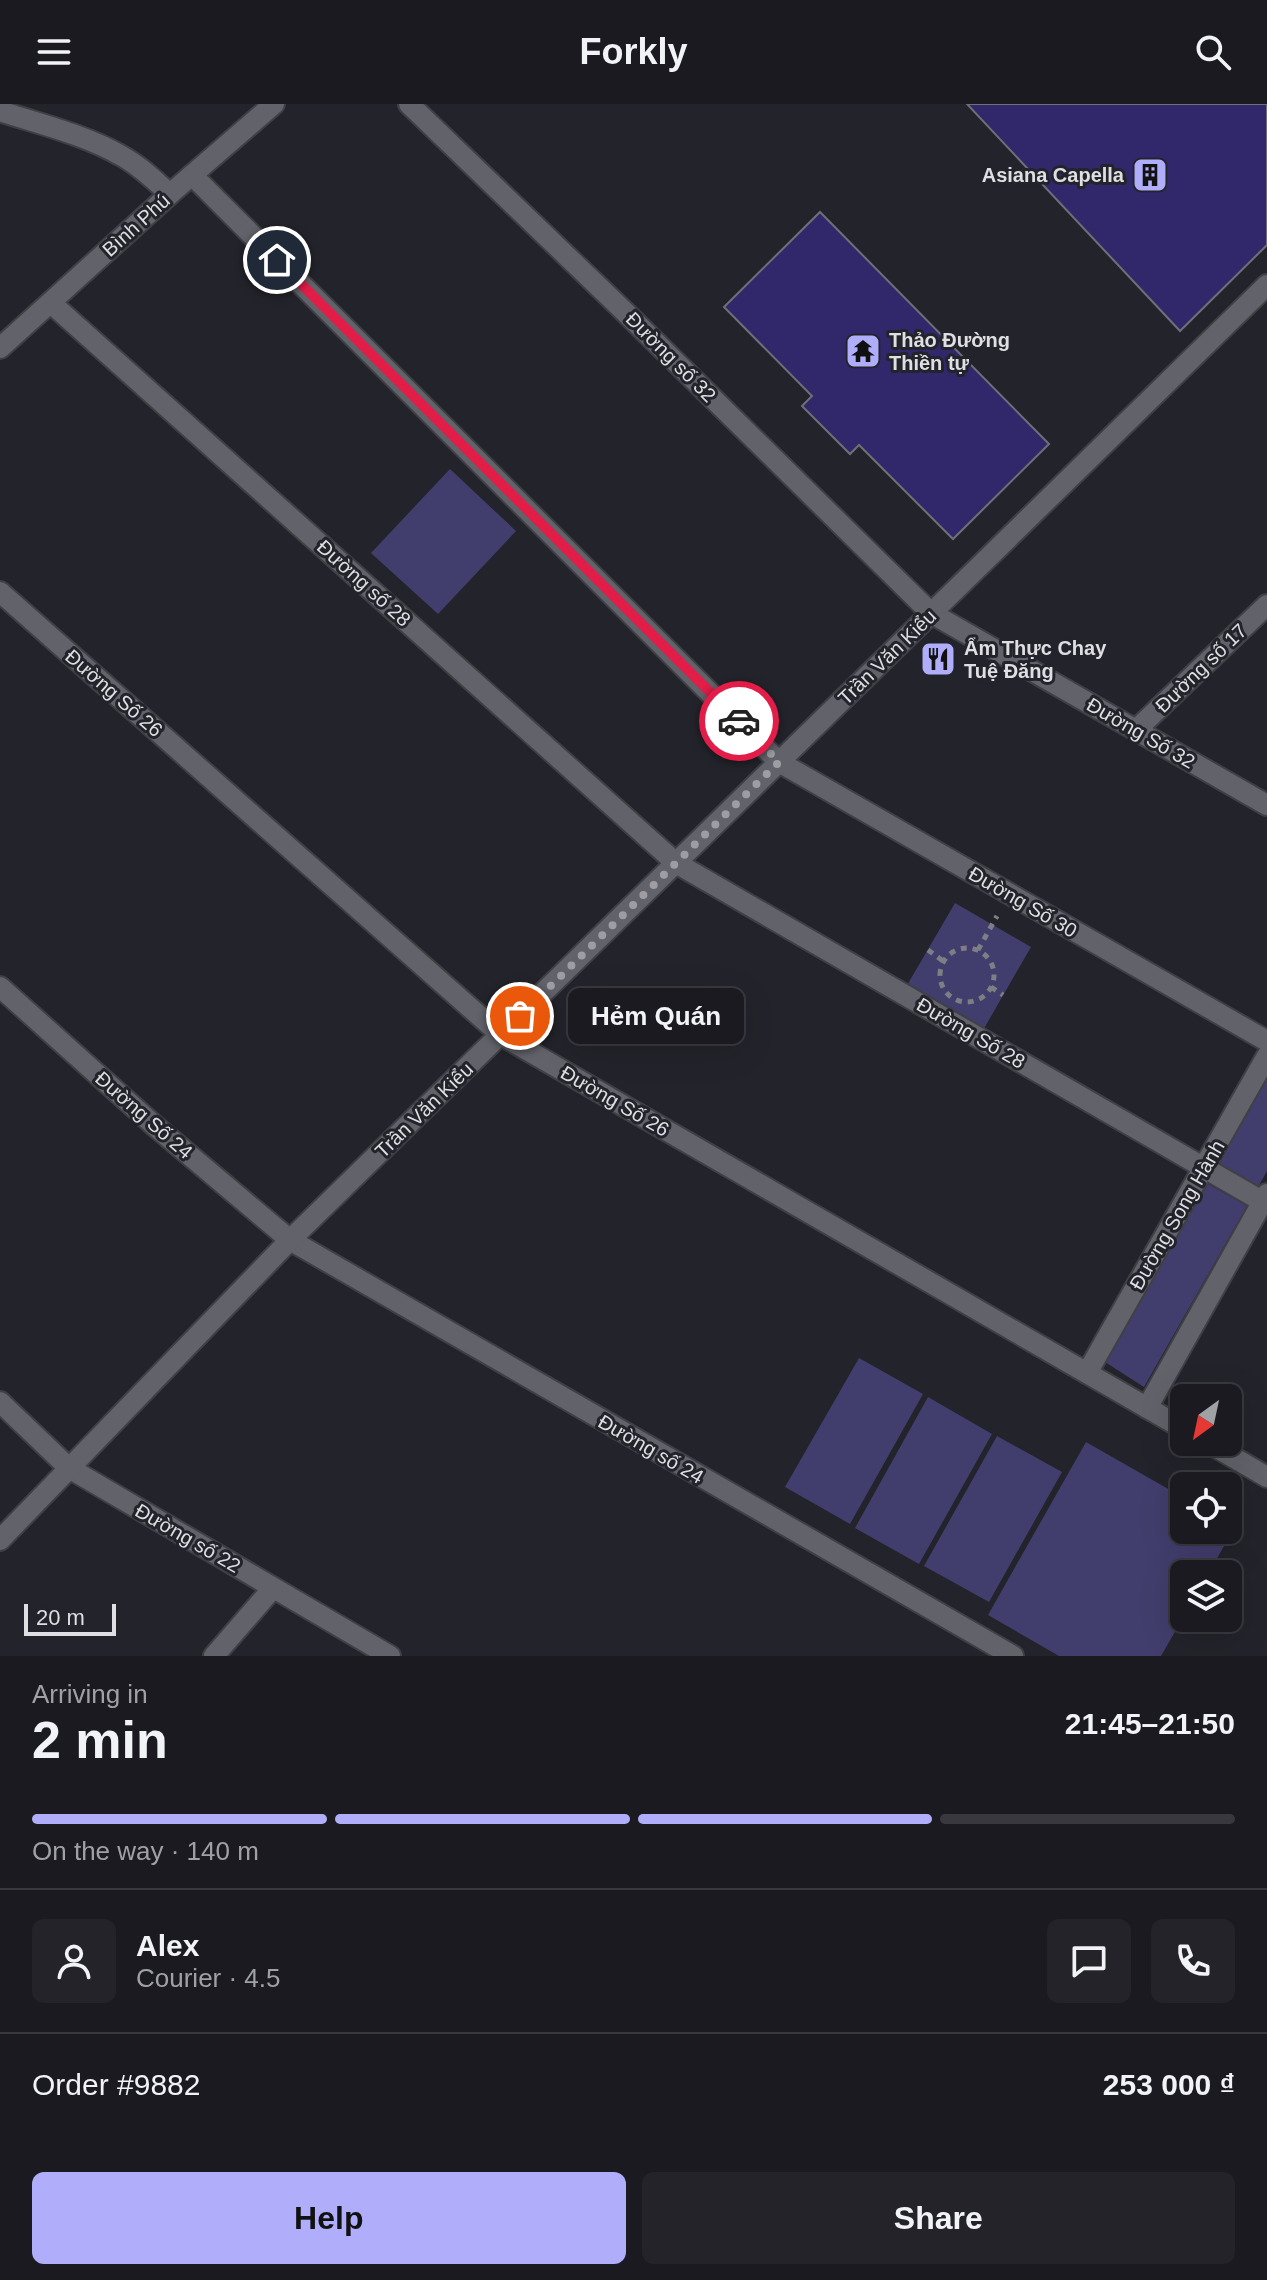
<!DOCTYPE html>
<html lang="en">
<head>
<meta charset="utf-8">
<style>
  :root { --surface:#1a1a20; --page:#232329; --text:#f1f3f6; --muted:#9fa1a5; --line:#38383e; --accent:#b0aefa }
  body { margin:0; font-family:Arial,sans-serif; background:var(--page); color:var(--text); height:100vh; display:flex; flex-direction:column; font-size:30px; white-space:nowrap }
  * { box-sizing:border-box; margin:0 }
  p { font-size:26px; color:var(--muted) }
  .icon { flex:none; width:44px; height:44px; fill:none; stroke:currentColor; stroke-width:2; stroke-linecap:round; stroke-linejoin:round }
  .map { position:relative; height:1552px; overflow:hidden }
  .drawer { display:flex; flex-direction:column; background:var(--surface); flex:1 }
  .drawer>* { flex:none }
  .needle { width:52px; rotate:213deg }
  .buttons { position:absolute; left:1170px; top:1280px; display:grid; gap:16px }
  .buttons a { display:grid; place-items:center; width:72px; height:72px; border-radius:12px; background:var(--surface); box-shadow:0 8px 32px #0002,0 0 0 2px var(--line); font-size:40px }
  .scale { position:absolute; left:24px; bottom:20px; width:92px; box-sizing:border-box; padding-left:8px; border:4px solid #dedee3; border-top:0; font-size:22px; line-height:28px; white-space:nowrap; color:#dedee3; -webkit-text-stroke:6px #23232b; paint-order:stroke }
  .pin { position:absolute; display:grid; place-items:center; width:68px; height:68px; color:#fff; margin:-34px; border:4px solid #fff; border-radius:50%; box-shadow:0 2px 8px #0007 }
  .courier { position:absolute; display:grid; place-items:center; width:80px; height:80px; margin:-40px; border:6px solid #e11d48; border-radius:50%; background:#fff; color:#222; box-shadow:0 2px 10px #0007 }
  .bubble { position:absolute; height:56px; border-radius:12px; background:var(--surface); box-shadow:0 8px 32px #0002,0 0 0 2px var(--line); font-size:26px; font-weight:600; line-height:56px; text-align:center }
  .head em { font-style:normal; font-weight:600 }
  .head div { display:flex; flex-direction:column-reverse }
  .head { display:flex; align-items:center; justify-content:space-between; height:136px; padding:0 32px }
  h1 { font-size:52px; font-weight:600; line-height:60px }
  .bar { display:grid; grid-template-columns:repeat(4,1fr); gap:12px 8px; align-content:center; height:96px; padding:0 32px }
  .bar i { height:10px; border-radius:6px; background:var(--line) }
  .bar .current { background:var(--accent) }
  .bar p { grid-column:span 4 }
  .line { display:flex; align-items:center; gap:20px; padding:0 32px; border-top:2px solid var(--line) }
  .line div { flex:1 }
  .round { display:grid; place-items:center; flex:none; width:84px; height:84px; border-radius:12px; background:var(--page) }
  .action { display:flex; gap:16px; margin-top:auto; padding:16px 32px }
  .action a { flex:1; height:92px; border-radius:12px; background:var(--accent); color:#111; font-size:32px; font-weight:600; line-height:92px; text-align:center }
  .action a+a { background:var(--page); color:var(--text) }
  header { display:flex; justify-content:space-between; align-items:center; height:104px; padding:0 32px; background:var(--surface); font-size:36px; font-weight:600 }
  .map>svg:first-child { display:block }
  .green { fill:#413e6d }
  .building { fill:#31276b; stroke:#6f6f78; stroke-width:2 }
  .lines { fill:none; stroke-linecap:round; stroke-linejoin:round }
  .minor-casing { stroke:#3f3f45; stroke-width:24 }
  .tertiary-casing { stroke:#3f3f45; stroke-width:24 }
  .path { stroke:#7e7e85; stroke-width:5; stroke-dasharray:6 6; stroke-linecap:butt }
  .minor { stroke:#62626a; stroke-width:20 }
  .tertiary { stroke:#62626a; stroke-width:20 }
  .done { stroke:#9d9da3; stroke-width:8; stroke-dasharray:0 14.4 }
  .route { stroke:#e11d48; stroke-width:10 }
  .labels { text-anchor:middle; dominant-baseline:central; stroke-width:6; stroke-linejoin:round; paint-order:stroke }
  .poi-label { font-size:20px; font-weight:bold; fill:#dedee3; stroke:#23232b; text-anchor:start }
  .street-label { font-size:20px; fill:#dedee3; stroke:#23232b }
</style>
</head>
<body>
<header><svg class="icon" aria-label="menu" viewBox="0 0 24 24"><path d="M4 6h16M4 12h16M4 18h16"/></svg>Forkly<svg class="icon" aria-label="search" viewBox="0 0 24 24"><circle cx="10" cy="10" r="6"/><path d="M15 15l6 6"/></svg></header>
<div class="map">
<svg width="1267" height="1552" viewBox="0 0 1267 1552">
  <rect width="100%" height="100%" fill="#23232b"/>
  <path class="green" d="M450,365L516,427L438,510L371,449Z
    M955,799L1031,843L982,928L906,883Z
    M1267,974V1067L1258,1083L1218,1061Z
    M1208,1080L1247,1102L1144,1283L1105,1258Z
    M859,1254L923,1290L850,1420L785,1383Z
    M928,1293L992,1330L919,1460L855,1424Z
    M997,1332L1062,1368L989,1498L924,1462Z
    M1086,1338L1184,1394V1426H1228V1419L1235,1423L1208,1470H1184V1512L1161,1552H1059L988,1511Z"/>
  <path class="building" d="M967,0H1267V141L1180,227Z
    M820,108L1049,340L953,435L859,341L850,350L802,302L812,292L724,203Z"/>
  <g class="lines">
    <defs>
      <path id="minor" d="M409,0L626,209L931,509L1267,701
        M0,7C39,20 83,30 120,51C139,61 154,76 170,90
        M192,71L779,658L1267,937
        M51,199L676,759L1267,1100
        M1136,626L1267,501
        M0,883L155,1022L290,1136L1013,1552
        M1087,1269L1267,952
        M0,1298L69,1364L390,1552
        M1147,1304L1267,1090
        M214,1552L273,1484"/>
      <path id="tertiary" d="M0,244L170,90L274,0
        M0,488L501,931L1184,1325
        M1207,1338L1267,1373
        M0,1436L290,1136L1267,181"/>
    </defs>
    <use href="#minor" class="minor-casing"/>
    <use href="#tertiary" class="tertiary-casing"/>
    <path class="path" d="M940 871a27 27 0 1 1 54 0a27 27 0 1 1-54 0Z
      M928,846L943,857
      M978,846L997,812
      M991,883L1003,891"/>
    <use href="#minor" class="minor"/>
    <use href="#tertiary" class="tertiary"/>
  </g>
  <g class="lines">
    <path class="done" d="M520,912L779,658L739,617"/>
    <path class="route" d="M277,156L739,617"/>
  </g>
  <defs>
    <symbol id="building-square" viewBox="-11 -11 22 22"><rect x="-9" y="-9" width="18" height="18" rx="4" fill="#b0aefa" stroke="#23232b"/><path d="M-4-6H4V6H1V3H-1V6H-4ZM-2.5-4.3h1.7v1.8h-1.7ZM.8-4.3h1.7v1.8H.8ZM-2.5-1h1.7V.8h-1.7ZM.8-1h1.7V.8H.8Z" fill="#111"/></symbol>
    <symbol id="temple-square" viewBox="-11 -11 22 22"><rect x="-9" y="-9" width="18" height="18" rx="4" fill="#b0aefa" stroke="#23232b"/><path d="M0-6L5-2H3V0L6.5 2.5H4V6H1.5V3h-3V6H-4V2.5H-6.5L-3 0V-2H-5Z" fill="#111"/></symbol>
    <symbol id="restaurant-square" viewBox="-11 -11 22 22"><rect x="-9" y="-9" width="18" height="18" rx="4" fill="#b0aefa" stroke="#23232b"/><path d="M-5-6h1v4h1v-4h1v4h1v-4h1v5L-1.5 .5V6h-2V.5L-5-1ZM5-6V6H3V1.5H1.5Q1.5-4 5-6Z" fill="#111"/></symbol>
  </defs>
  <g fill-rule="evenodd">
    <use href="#building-square" x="1130" y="51" width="40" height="40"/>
    <use href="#temple-square" x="843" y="227" width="40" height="40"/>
    <use href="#restaurant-square" x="918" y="535" width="40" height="40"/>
  </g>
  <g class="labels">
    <g class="poi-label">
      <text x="1124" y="71" text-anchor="end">Asiana Capella</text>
      <text x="889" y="236">Thảo Đường<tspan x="889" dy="23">Thiền tự</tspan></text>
      <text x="964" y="544">Ẩm Thực Chay<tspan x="964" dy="23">Tuệ Đăng</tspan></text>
    </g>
    <g class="street-label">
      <text transform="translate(136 121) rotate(-42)">Bình Phú</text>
      <text transform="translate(671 253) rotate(45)">Đường số 32</text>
      <text transform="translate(364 479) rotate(42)">Đường số 28</text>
      <text transform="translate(887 553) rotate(-44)">Trần Văn Kiểu</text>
      <text transform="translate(1201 564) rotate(-44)">Đường số 17</text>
      <text transform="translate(114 589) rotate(41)">Đường Số 26</text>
      <text transform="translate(1141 629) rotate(30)">Đường Số 32</text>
      <text transform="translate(1023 798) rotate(30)">Đường Số 30</text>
      <text transform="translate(971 929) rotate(30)">Đường Số 28</text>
      <text transform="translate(615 997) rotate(30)">Đường Số 26</text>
      <text transform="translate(424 1006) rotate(-44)">Trần Văn Kiểu</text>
      <text transform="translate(144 1011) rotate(41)">Đường Số 24</text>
      <text transform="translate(1177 1111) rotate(-60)">Đường Song Hành</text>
      <text transform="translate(651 1345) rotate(30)">Đường số 24</text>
      <text transform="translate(188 1434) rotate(30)">Đường số 22</text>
    </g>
  </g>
</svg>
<div class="buttons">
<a><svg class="needle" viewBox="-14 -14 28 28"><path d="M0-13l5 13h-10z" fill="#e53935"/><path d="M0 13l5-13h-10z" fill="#9fa1a5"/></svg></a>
<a><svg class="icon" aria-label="locate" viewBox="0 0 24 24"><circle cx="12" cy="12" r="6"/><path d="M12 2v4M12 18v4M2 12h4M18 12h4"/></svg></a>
<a><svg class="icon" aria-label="layers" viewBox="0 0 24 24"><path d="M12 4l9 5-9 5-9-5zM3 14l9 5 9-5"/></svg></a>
</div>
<div class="scale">20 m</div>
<div class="pin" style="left:520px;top:912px;background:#ea580c"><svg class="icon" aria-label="bag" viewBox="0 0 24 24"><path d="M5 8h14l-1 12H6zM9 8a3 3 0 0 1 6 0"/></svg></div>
<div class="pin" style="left:277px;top:156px;background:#1f2937"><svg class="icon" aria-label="home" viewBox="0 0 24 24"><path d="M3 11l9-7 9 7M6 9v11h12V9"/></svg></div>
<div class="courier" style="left:739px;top:617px"><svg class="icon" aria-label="car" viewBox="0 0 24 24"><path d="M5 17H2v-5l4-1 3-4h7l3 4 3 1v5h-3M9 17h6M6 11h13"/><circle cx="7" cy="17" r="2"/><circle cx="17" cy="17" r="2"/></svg></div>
<div class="bubble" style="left:568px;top:884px;width:176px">Hẻm Quán</div>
</div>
<section class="drawer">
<div class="head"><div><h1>2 min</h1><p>Arriving in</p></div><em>21:45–21:50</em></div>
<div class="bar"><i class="current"></i><i class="current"></i><i class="current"></i><i></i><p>On the way · 140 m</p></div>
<div class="line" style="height:144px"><a class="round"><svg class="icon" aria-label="person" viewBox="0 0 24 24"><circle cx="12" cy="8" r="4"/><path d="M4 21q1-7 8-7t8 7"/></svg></a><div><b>Alex</b><p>Courier · 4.5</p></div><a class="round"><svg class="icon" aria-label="chat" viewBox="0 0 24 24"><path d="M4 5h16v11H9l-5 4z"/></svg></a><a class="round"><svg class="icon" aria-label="phone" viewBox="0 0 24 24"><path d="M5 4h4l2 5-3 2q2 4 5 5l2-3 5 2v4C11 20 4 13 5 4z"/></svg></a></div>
<div class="line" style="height:104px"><div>Order #9882</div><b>253 000 ₫</b></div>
<div class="action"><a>Help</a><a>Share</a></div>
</section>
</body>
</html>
